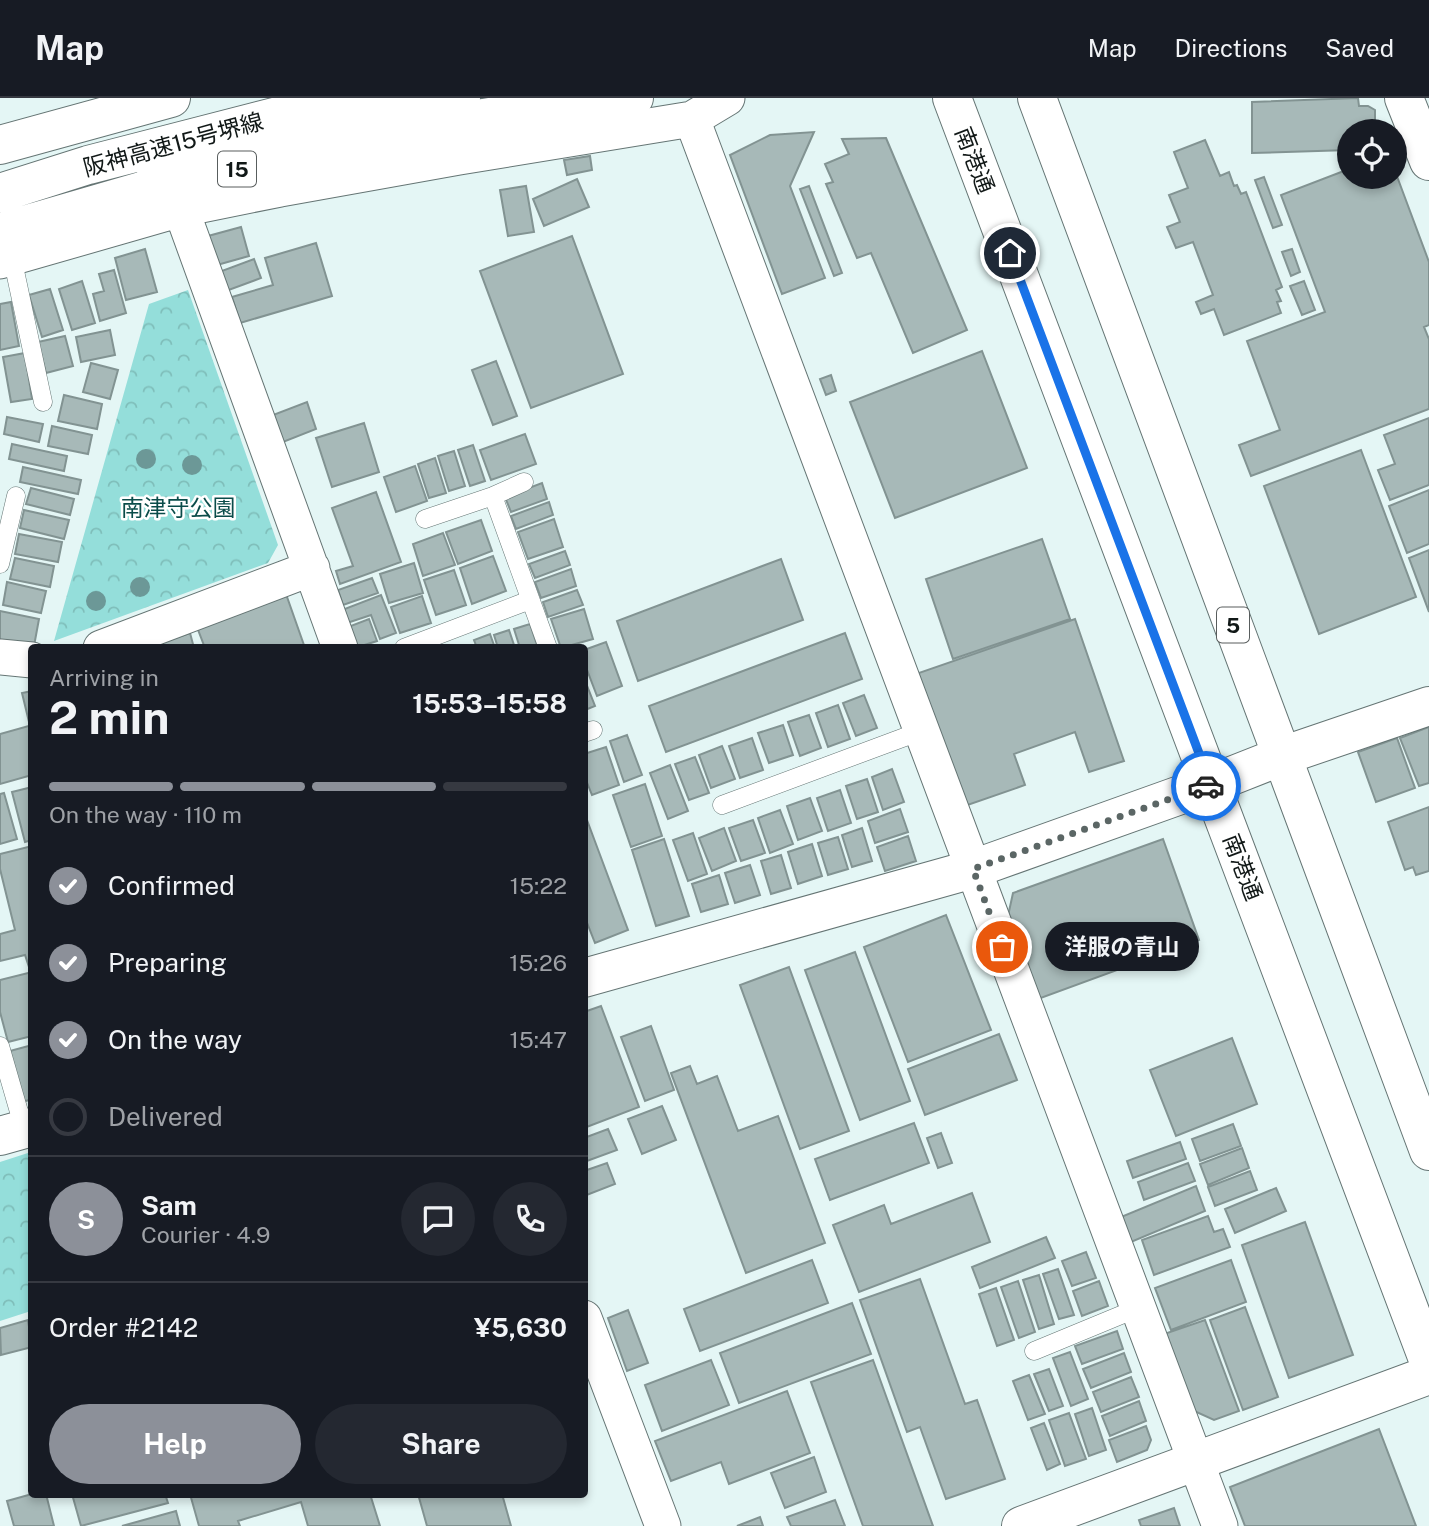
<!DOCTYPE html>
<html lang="en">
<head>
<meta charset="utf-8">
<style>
  :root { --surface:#171b24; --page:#242831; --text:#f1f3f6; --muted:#9ea1a6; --line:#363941; --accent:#8c9099 }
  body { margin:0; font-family:"Public Sans","Noto Sans JP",sans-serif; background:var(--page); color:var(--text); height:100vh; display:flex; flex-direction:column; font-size:26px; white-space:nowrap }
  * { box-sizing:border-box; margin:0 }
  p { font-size:23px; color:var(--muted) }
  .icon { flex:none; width:38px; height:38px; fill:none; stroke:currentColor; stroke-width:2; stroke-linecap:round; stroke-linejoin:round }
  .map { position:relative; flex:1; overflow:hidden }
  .details { position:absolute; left:28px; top:546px; width:560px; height:854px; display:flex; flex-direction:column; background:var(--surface); border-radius:7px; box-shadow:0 4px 10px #0003 }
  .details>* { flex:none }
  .tools { position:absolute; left:1337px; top:21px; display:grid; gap:14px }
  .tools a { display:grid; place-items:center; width:70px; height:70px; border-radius:50%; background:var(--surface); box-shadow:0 4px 10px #0003; font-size:35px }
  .pin { position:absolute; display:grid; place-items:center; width:60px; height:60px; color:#fff; margin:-30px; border:4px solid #fff; border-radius:50%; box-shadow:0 2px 7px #0007 }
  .courier { position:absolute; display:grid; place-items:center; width:70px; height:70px; margin:-35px; border:5px solid #1a73e8; border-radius:50%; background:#fff; color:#222; box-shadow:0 2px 9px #0007 }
  .bubble { position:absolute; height:49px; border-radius:24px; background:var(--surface); box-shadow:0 4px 10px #0003; font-size:23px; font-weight:700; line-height:49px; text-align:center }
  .head em { font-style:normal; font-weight:700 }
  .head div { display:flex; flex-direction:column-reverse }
  .head { display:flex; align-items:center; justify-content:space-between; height:119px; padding:0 21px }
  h1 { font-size:46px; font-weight:700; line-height:52px }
  .bar { display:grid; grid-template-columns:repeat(4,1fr); gap:10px 7px; align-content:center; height:84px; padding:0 21px }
  .bar i { height:9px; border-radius:5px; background:var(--line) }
  .bar .active { background:var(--accent) }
  .bar p { grid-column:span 4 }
  .line { display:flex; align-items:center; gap:18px; padding:0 21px; border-top:2px solid var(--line) }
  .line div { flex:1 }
  .round { display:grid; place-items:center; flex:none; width:74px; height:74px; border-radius:37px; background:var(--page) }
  ol { padding:0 21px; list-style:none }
  li { display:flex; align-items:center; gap:21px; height:77px }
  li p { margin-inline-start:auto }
  li .icon { padding:7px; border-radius:50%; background:var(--accent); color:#fff; stroke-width:4 }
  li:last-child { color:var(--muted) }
  li i { width:38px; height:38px; border:4px solid var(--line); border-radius:50% }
  .primary-button { display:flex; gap:14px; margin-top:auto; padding:14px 21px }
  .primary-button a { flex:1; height:80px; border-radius:42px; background:var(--accent); color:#fff; font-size:28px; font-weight:700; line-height:80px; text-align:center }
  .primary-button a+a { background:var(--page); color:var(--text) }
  header { display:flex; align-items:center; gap:42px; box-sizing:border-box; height:98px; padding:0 35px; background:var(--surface); border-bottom:2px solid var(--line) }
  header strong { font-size:33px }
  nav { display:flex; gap:38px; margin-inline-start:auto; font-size:24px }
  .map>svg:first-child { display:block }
  .park { fill:url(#park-crowns) }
  .building { fill:#a7b9b8; stroke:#829392; stroke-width:2 }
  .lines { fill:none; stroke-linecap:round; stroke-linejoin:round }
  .service-casing { stroke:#657574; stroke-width:19 }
  .minor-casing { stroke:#657574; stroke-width:37 }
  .tertiary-casing { stroke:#657574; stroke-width:40 }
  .primary-casing { stroke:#657574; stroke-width:40 }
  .motorway-casing { stroke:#657574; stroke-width:40 }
  .service { stroke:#fff; stroke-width:18 }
  .minor { stroke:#fff; stroke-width:35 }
  .tertiary { stroke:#fff; stroke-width:38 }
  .primary { stroke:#fff; stroke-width:38 }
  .motorway { stroke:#fff; stroke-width:38 }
  .tree { fill:#6c9897 }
  .done { stroke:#5b6665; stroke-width:7; stroke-dasharray:0 12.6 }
  .route { stroke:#1a73e8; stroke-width:9 }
  .labels { text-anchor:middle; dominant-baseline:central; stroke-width:5; stroke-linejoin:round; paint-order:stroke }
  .shield { fill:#fff; stroke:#585d5d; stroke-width:2 }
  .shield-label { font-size:21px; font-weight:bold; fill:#111817 }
  .street-label { font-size:23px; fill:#111817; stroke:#fff }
  .park-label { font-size:23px; fill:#0a4c4a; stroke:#fff }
</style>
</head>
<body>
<header>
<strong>Map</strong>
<nav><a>Map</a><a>Directions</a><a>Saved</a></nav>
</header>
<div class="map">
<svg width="1429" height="1428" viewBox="0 0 1429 1428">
  <defs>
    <pattern id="park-crowns" width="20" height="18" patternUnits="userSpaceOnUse" patternTransform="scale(1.75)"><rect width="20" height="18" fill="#94deda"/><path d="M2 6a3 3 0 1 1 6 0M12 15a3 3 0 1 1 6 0" fill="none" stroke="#7fbeba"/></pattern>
  </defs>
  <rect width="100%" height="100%" fill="#e4f6f5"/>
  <path class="park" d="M188,192L278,447L268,465L54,543L149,206Z
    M31,1054V1213L0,1223V1064Z"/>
  <path class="building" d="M1358,0L1359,8H1368L1375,12V33H1349V52L1252,55V4Z
    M814,34L790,88L825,180L782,196L730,57L770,37Z
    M886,40L967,232L913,255L871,155L857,160L826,86L833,84L825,66L849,56L842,41Z
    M1205,42L1220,78L1229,74L1234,88L1237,87L1241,96L1246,94L1282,189L1276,192L1281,203L1277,204L1281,215L1224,237L1214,211L1201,216L1196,204L1213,197L1193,144L1176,150L1167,129L1180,124L1169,97L1188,90L1174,54Z
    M590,58L592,72L567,77L564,62Z
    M1349,71V79H1395V73L1429,164V227L1424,229L1429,241V311L1251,378L1239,347L1280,332L1247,243L1325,214L1281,97Z
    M1264,79L1282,127L1273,130L1255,82Z
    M577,81L589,109L544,128L533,101Z
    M526,88L534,134L508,138L500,92Z
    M809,88L842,175L834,178L800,91Z
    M241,129L249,158L217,167L208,138Z
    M572,138L623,276L531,310L480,173Z
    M316,145L332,198L240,225L232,199L273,187L265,160Z
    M145,151L157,194L126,202L115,160Z
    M1292,151L1300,174L1291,178L1282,154Z
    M254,161L261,180L226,193L219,174Z
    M114,172L126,215L100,223L93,196L104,193L99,176Z
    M82,183L95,225L72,232L59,191Z
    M1304,183L1315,212L1302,217L1290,188Z
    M50,191L63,232L42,239L29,197Z
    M11,204L19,248L0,252V206Z
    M110,232L115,257L81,264L76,239Z
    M65,238L73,268L46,275L38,244Z
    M982,253L1027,370L895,420L850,304Z
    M25,255L32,301L11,304L3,259Z
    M496,263L517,318L493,327L472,272Z
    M91,265L118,272L110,301L83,294Z
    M831,277L836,293L826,297L820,281Z
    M64,297L102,306L97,331L58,323Z
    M307,304L316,331L283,344L273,317Z
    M7,319L43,326L39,344L4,336Z
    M1429,320V387L1390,402L1378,372L1395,366L1384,337Z
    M364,325L379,374L332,389L316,340Z
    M52,328L92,337L88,356L48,348Z
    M525,336L536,366L491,382L480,352Z
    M12,346L67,358L64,373L9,361Z
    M473,347L485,383L470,388L458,352Z
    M1361,352L1416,499L1319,536L1264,388Z
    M454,353L465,388L449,393L438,358Z
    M435,360L446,395L429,400L418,366Z
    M415,368L427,403L396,414L384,379Z
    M23,369L81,382L78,396L20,384Z
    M542,385L547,401L511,414L505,399Z
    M31,390L74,401L70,417L26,406Z
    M1429,392V446L1407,455L1389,408Z
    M376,394L401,464L340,486L336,473L353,468L332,410Z
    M549,404L553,417L516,431L511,418Z
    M24,412L69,422L64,441L20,430Z
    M554,421L563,449L528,461L518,434Z
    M481,422L492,453L458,466L446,434Z
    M443,435L455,467L423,478L413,446Z
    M19,436L62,444L58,464L15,456Z
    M1042,441L1070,521L953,561L926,481Z
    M1429,452V514L1409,460Z
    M565,453L570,467L535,480L529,466Z
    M493,458L506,493L472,506L460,470Z
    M15,460L54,468L50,489L10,481Z
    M781,461L803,522L638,583L617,523Z
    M414,465L423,495L389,505L380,476Z
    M571,471L576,488L541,500L535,484Z
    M454,472L466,507L436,517L424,482Z
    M372,480L378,495L343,507L338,492Z
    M7,484L46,493L41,515L3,507Z
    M577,492L583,507L548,519L543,504Z
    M286,496L305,550H205L197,529Z
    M381,497L396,535L380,541L371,517L347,525L342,512Z
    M422,498L431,525L400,535L391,509Z
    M584,511L593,541L561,550L551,521Z
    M0,513L39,521L34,548L0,542Z
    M369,521L377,543L355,550L348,529Z
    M1075,521L1124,663L1089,674L1075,634L1014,656L1025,687L956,711L910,578Z
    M530,526L538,550H520L514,531Z
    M509,532L515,550H498L494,537Z
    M190,535L194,550H144Z
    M845,535L862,581L666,654L649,608Z
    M490,536L495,550H477L474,542Z
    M606,544L622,588L597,598L584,564V552Z
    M584,580L595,608L585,612L584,611Z
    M32,593V623L29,624L22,595Z
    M864,597L877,630L856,638L843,605Z
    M838,607L850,641L828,649L816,615Z
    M809,617L821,650L800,658L788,624Z
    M32,627V677L0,686V636Z
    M783,627L793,657L769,665L758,635Z
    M1429,629V685L1419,688L1400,640Z
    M627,637L642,677L624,684L610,643Z
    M752,640L763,672L740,680L729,648Z
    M1397,640L1415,690L1376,704L1358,654Z
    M722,648L735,681L711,690L699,657Z
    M606,649L619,687L592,697L584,677V656Z
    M695,659L709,695L689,702L675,666Z
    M670,667L688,713L668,721L650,675Z
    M892,671L904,704L883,712L872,679Z
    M867,681L878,714L857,721L846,688Z
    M645,686L662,738L631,749L613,697Z
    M32,689V742L25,744L12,694Z
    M840,692L851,725L828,733L817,700Z
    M4,695L17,741L0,746V696Z
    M810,700L822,733L798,742L787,708Z
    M1429,709V773L1416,777L1413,769L1405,772L1388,724Z
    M900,711L908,734L875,745L868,723Z
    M780,712L793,746L770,755L758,720Z
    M584,714L628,832L595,845L584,817Z
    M753,722L765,755L741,763L729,730Z
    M724,730L736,763L712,773L699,740Z
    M862,730L872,763L852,769L842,737Z
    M693,735L707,776L688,783L673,742Z
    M908,738L916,763L885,773L877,749Z
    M838,739L848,771L828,777L818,745Z
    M664,741L689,818L656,828L632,752Z
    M1163,741L1199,842L1038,901L1008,818L1013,795Z
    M812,746L822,778L798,786L788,754Z
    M32,748V869H29L25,857L0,863V836L15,832L0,771V756Z
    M781,757L791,790L771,796L761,763Z
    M750,767L760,797L735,805L725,775Z
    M719,777L728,806L701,814L692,786Z
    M946,817L991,932L908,964L864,849Z
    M855,854L910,1003L860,1022L805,872Z
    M789,869L849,1033L800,1051L740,887Z
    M32,874V938L8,944L0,914V882Z
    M601,908L639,1009L584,1030V914Z
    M651,928L674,992L645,1003L621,939Z
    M999,936L1017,982L925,1017L908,971Z
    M1232,940L1257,1006L1176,1038L1150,972Z
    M32,947V1001L23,1004L10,953Z
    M690,968L697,986L717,978L738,1033L778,1018L825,1145L746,1175L671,975Z
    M662,1008L676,1042L642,1056L628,1021Z
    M914,1025L929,1065L830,1102L815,1061Z
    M1233,1026L1241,1048L1200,1063L1192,1041Z
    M608,1031L617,1052L584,1064V1040Z
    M941,1035L952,1065L938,1070L927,1040Z
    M1180,1044L1186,1061L1133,1080L1127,1063Z
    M1242,1050L1249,1070L1208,1087L1200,1066Z
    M607,1065L615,1086L584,1098V1073Z
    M1188,1065L1195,1083L1144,1102L1138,1084Z
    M1250,1073L1257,1092L1215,1108L1208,1089Z
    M1196,1088L1205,1113L1131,1144L1121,1119Z
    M1276,1090L1286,1113L1235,1135L1225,1111Z
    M972,1095L990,1144L859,1194L833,1127L884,1107L891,1126Z
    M1208,1118L1214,1134L1223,1131L1230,1149L1154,1177L1142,1142Z
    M1305,1124L1353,1257L1289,1280L1242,1147Z
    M1046,1139L1055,1160L980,1190L972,1169Z
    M1086,1154L1096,1180L1072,1188L1062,1163Z
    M812,1162L828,1205L700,1253L684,1211Z
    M1231,1162L1246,1204L1171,1232L1155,1190Z
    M1058,1171L1074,1217L1059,1221L1043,1176Z
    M1039,1177L1054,1226L1039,1231L1023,1182Z
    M920,1181L965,1306L977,1302L1005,1381L946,1401L920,1329L907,1334L860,1202Z
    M1018,1183L1035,1234L1019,1240L1001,1189Z
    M1099,1183L1108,1208L1082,1218L1073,1193Z
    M996,1190L1014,1242L997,1248L979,1196Z
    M852,1205L871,1256L739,1305L720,1255Z
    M1245,1209L1278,1299L1243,1312L1210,1222Z
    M628,1212L648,1265L627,1273L608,1220Z
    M28,1222L32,1249L1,1257L0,1230Z
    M1205,1222L1239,1313L1214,1322L1192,1312L1164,1236Z
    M1117,1233L1123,1251L1082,1266L1075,1248Z
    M1070,1254L1088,1301L1071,1308L1053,1260Z
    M1124,1255L1131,1274L1091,1290L1083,1271Z
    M711,1262L729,1307L662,1333L645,1287Z
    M873,1262L933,1428H863L811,1284Z
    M1049,1271L1063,1308L1049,1313L1034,1276Z
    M1029,1277L1045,1316L1028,1322L1013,1283Z
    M1131,1279L1139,1299L1101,1314L1093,1294Z
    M787,1293L810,1355L729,1386L721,1364L671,1383L655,1343Z
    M1139,1303L1146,1323L1110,1338L1102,1318Z
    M1092,1310L1106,1352L1089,1358L1075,1316Z
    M1069,1315L1086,1361L1065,1368L1049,1322Z
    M1044,1325L1060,1366L1047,1372L1031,1330Z
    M1146,1328L1151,1342L1147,1352L1117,1364L1109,1342Z
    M1379,1331L1416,1428H1245L1230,1389Z
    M814,1359L826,1394L785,1410L771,1375Z
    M32,1396H46L54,1428H14L7,1403Z
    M72,1396H165L168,1405L81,1428Z
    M190,1396H370L380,1428H308L301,1404L238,1423L240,1428H199Z
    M418,1396H502L511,1428H427Z
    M835,1402L845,1428H791L787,1419Z
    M1174,1410L1180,1428H1141L1139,1422Z
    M176,1413L180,1428H122Z
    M760,1419L763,1428H737Z"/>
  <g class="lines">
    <defs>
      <path id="service" d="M12,159L43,304
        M493,398L548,550
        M425,421L493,398L524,384
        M0,466L16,398
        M404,550L530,502
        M584,635L593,632
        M722,707L921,633
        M0,948L24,1031
        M1034,1253L1138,1210"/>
      <path id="minor" d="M692,21L1220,1428
        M181,111L340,550
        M0,163L181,111L280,91L459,59L692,21L727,0
        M101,550L312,470
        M0,559L32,562
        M584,1220L663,1428"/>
      <path id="tertiary" d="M1404,0L1429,63
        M156,72L266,42L431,4L461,0
        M584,880L973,771L1211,686L1282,658L1429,608
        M0,1038L32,1029
        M1021,1428L1429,1277"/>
      <path id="primary" d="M952,0L1429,1264
        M1037,0L1429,1053"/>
      <path id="motorway" d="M0,47L171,0
        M0,95L88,67L348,0
        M0,134L145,92L239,70L477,21L591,3L634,0"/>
    </defs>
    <use href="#service" class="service-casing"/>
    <use href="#minor" class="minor-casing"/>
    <use href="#tertiary" class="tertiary-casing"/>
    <use href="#primary" class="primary-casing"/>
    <use href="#motorway" class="motorway-casing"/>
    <use href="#service" class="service"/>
    <use href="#minor" class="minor"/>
    <use href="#tertiary" class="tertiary"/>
    <use href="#primary" class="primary"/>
    <use href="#motorway" class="motorway"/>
  </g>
  <g class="tree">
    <circle cx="146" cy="361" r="10"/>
    <circle cx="192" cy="367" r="10"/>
    <circle cx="140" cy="489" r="10"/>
    <circle cx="96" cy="503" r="10"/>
  </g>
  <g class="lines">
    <path class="done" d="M1002,849L973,771L1206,688"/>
    <path class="route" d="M1010,155L1211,687L1206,688"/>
  </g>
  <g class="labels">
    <g class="shield">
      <rect x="218" y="53.5" width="38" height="35" rx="5"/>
      <rect x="1217" y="509.5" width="32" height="35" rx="5"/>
    </g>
    <g class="shield-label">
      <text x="237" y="71">15</text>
      <text x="1233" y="527">5</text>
    </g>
    <g class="street-label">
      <text transform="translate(173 46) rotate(-15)">阪神高速15号堺線</text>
      <text transform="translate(975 62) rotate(69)">南港通</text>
      <text transform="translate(1243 769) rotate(69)">南港通</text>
    </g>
    <g class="park-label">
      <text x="178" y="409">南津守公園</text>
    </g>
  </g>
</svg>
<div class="tools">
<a><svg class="icon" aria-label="locate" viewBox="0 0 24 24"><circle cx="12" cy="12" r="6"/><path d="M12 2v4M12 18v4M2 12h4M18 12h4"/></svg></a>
</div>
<div class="pin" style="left:1002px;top:849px;background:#ea580c"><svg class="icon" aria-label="bag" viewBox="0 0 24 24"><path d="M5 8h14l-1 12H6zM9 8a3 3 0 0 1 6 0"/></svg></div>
<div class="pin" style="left:1010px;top:155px;background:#1f2937"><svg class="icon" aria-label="home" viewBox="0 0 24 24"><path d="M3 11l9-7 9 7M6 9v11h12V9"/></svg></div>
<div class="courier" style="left:1206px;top:688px"><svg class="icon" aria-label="car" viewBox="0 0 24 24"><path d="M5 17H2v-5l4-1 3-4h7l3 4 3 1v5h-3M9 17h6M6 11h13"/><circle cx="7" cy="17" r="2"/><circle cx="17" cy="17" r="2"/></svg></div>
<div class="bubble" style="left:1045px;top:824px;width:154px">洋服の青山</div>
<section class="details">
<div class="head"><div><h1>2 min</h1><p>Arriving in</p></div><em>15:53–15:58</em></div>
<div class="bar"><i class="active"></i><i class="active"></i><i class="active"></i><i></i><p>On the way · 110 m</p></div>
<ol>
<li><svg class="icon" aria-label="check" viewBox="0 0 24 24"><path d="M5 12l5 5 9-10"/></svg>Confirmed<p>15:22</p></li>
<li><svg class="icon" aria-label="check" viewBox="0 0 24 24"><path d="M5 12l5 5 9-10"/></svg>Preparing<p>15:26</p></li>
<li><svg class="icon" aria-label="check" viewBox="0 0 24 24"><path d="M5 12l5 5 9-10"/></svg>On the way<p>15:47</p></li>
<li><i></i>Delivered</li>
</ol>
<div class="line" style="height:126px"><b class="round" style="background:var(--accent);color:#fff">S</b><div><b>Sam</b><p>Courier · 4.9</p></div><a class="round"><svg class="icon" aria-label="chat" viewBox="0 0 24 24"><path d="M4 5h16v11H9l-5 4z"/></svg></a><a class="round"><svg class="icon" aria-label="phone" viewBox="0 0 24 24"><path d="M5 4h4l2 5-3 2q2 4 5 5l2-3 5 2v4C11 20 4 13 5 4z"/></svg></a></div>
<div class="line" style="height:91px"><div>Order #2142</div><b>¥5,630</b></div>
<div class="primary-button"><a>Help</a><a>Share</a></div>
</section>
</div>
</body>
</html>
